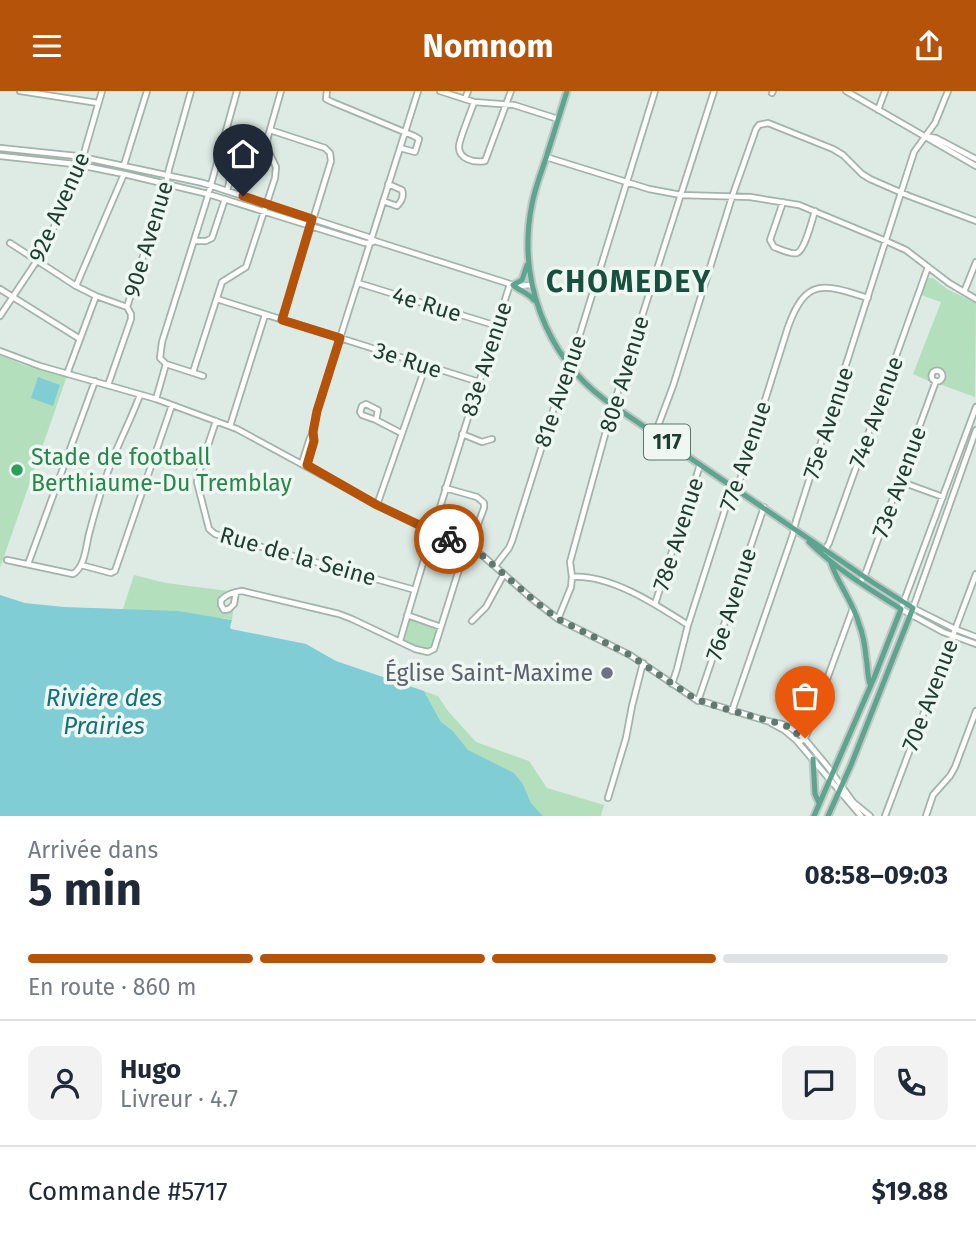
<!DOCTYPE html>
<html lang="fr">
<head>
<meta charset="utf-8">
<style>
  :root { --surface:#fff; --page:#f2f2f3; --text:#1f2937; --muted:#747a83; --line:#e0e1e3; --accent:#b45309 }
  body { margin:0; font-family:"Fira Sans",sans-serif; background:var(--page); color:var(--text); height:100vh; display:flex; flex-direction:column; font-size:26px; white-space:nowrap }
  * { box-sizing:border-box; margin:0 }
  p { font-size:23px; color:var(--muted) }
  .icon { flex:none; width:38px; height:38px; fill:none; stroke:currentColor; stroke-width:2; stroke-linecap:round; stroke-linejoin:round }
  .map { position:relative; height:725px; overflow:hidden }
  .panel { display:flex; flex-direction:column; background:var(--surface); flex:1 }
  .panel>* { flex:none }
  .pin { position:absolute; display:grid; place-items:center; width:60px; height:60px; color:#fff; margin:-72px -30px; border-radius:50% 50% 50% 0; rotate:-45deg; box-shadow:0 0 7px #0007 }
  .pin .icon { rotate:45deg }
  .courier { position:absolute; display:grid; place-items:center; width:70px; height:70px; margin:-35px; border:5px solid #b45309; border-radius:50%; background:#fff; color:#222; box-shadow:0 2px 9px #0007 }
  .headline em { font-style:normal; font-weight:700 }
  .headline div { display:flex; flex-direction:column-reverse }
  .headline { display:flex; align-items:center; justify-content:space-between; height:119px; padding:0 28px }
  h1 { font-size:46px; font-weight:700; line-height:52px }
  .bar { display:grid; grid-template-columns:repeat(4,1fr); gap:10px 7px; align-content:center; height:84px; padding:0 28px }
  .bar i { height:9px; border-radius:5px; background:var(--line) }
  .bar .on { background:var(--accent) }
  .bar p { grid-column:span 4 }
  .line { display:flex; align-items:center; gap:18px; padding:0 28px; border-top:2px solid var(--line) }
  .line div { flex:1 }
  .round { display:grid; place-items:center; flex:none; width:74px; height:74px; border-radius:14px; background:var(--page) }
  header { display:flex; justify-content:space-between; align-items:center; height:91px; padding:0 28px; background:var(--accent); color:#fff; font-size:32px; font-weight:700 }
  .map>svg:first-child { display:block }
  .green { fill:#b4dfbd }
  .water { fill:#80cdd6 }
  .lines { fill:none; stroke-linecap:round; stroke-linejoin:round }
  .minor-casing { stroke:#a1b3ab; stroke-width:8 }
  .major-casing { stroke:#c0c8c6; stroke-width:9 }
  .minor { stroke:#fff; stroke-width:4.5 }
  .major { stroke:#5ea58f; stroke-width:5 }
  .done { stroke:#617970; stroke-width:7; stroke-dasharray:0 12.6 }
  .route { stroke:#b45309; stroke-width:9 }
  .leisure-dot { fill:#2e9e5b; stroke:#eef7f2; stroke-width:2.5 }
  .worship-dot { fill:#6b7280; stroke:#eef7f2; stroke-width:2.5 }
  .labels { text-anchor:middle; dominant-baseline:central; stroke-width:7; stroke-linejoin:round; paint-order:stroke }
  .shield { fill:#eef7f2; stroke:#5c746c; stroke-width:2 }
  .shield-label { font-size:21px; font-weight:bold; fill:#1e3c32 }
  .street-label { font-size:23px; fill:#1e3c32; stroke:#eef7f2 }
  .leisure-label { font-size:23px; fill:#27864d; stroke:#eef7f2; text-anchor:start }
  .worship-label { font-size:23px; fill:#5b616d; stroke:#eef7f2; text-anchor:end }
  .water-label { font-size:24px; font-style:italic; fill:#13707c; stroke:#eef7f2 }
  .district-label { font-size:30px; font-weight:bold; letter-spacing:2px; fill:#184f3f; stroke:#eef7f2 }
</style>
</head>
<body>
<header><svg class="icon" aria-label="menu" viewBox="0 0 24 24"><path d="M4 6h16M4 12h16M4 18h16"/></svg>Nomnom<svg class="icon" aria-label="share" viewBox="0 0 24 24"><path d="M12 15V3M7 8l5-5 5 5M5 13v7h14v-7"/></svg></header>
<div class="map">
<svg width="976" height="725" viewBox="0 0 976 725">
  <rect width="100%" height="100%" fill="#deebe4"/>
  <path class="green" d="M927,187H933L947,198L976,212L975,306L939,293L944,291C947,280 940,274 930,280L929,285L931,291L913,283L941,211L921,204Z
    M0,264L24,274L67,285L0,477Z
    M134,484L166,492L236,501L221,509L225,519L234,513L232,529L224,527L217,528L123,518Z
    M407,524L441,536L434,558L428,561L400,550Z
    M424,600L438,605L448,620L476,651L529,670L547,697L604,714L601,725H543L531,712L523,693L514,683L467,659L452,639L441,631Z"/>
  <path class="water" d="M38,286L60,294L53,315L31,307Z
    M0,504L25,512L64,516L178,520L232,529L230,536L231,538L306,553L336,570L424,600L441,631L452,639L468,659L514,682L523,693L531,712L543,725H0Z"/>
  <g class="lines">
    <defs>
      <path id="minor" d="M20,0L98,12
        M327,0L326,8L332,11L414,45L419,48L415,61L400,57
        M440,0L474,11L514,14L558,28
        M846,0L976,75
        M772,2L773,0
        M465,8L468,0
        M474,11C471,21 460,46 459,55C458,68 474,72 485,70L511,0
        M878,19L885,0
        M270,39L325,57L330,62L331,70L282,229
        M930,46L936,47L976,68
        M0,57L77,65L203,92L368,146L375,150L507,192L517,195L532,194
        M0,65L74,73L124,83L208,103L365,152L373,151
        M219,66C231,75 232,86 227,100
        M546,66L649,98L681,104L750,106L799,114L886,150L906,159L949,192L976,208
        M124,74L147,0
        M383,110L397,115C402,110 404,105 402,99L388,93
        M783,111L770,149L774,156C780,158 791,164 797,162C805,159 812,129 815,120
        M194,150H206L212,147L225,108
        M10,152L76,195L96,205L127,216
        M358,192L497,235
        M76,195L124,83
        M0,198L80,248
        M964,201L976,171
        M217,208L479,291
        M0,225L44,159L80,76L102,0
        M0,260L40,275L156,308L237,338L377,414L431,441L469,457L483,465L531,507L558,528L630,564L695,608L767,630L782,633L792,638L803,646L828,676L853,711L870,725
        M166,273L160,267L162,251L207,108L237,0
        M166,273L203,285
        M931.5 285a5.5 5.5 0 1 1 11 0a5.5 5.5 0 1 1-11 0Z
        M193,281L222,191L246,176L275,87L276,76L268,59L267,49L281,0
        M67,283L96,205
        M108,294L131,228V223L127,216L166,93L169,78L191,0
        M156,308L166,273
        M366,313L378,319L376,329L362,324L360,321L362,315Z
        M976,316L901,518L943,541L976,553
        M376,329L401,342
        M216,330L198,384L197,391L209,438L215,443L415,499
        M230,335L265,224
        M976,339L913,517L955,538L976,546
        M462,343L482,351L492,348
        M655,343L673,295L732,106L756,38L759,34L768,32L833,58L843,64L862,83L870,88L909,105L976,130
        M302,372L310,347L313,342
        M307,374L314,350L313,341L317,320L418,0
        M899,390L943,406
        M445,397L477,406L484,412V417L469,457
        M377,414L426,274
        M824,461L829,452L928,176
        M7,469L73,483C85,476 86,455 89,443C96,416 105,386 116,360C124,341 133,323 140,304
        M28,473L95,290
        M81,474L111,482L115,480L172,314
        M495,475L509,457L512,450L565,282L575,259L655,0
        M572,486C610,483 657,514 688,534
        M860,492L866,481L936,290
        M236,501L234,513L229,518L224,519L221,514V509C227,503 233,501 242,500L339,523L352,528L415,558L428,561L434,558L466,456
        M655,513L700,374
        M407,524L441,536
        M558,528L571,496L572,486L570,471L611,322L714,0
        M472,530L486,516L504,483
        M400,550C434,431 473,312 510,193
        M672,593L677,578L688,534L730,403L739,392L788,236C806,186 824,193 868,207
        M698,610L764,416
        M732,620L793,443L796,430L914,61L935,32L948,0
        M771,632L784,639L796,649L861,725
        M799,651L804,648L807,643L853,517
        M608,707L626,647L632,615L643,572
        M885,725L976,483
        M926,725L933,704L950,685L955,676L976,620"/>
      <path id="major" d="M567,0C560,22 553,45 546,67C541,82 535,97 532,113C517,187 545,264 605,309L872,491L913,517L851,674L828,725
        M527,174L522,189L513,194C520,200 528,202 534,209
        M809,451C836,478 869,498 901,518L874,587L814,725
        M831,472C838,493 853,511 859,533C863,543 865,555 866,566C868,576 867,584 870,593
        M813,668L815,703L819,712"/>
    </defs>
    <use href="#minor" class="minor-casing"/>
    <use href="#major" class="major-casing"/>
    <use href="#minor" class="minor"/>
    <use href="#major" class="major"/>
  </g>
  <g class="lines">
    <path class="done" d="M449,448L483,465L537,512L558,528L630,564L695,608L729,619L785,634L804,648L805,647"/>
    <path class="route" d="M243,105L312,128L282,229L340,247L317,320L313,341L314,350L307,374L377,414L449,448"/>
  </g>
  <circle class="leisure-dot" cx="17" cy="379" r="7"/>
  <circle class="worship-dot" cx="607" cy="582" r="7"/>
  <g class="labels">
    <rect class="shield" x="644" y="333.5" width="46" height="35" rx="5"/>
    <g class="shield-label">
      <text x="667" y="351">117</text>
    </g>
    <g class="street-label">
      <text transform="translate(59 116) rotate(-66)">92e Avenue</text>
      <text transform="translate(148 148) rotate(-73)">90e Avenue</text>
      <text transform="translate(427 213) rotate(17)">4e Rue</text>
      <text transform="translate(486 268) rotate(-72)">83e Avenue</text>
      <text transform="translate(408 269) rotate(18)">3e Rue</text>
      <text transform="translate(624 283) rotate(-73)">80e Avenue</text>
      <text transform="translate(560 300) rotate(-71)">81e Avenue</text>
      <text transform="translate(876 321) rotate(-70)">74e Avenue</text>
      <text transform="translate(828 332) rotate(-72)">75e Avenue</text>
      <text transform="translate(745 365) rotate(-71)">77e Avenue</text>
      <text transform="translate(899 391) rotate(-70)">73e Avenue</text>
      <text transform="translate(678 443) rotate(-72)">78e Avenue</text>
      <text transform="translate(298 465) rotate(16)">Rue de la Seine</text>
      <text transform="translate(731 513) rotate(-72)">76e Avenue</text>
      <text transform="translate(930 604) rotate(-69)">70e Avenue</text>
    </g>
    <g class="leisure-label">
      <text x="31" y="366">Stade de football<tspan x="31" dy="26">Berthiaume-Du Tremblay</tspan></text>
    </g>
    <g class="worship-label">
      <text x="593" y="582">Église Saint-Maxime</text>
    </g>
    <g class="water-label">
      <text x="104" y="607">Rivière des<tspan x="104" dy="28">Prairies</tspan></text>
    </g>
    <g class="district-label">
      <text x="629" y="191">CHOMEDEY</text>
    </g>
  </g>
</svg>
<div class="pin" style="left:805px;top:647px;background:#ea580c"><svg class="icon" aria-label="bag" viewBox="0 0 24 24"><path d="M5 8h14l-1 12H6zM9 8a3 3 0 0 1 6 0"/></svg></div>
<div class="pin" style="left:243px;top:105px;background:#1f2937"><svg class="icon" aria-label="home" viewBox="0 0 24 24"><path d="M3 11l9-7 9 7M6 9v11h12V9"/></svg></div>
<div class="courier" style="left:449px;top:448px"><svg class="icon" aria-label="bike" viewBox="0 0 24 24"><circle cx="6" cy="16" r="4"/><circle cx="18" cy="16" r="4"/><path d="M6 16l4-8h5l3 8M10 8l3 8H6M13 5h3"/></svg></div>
</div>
<section class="panel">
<div class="headline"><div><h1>5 min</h1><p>Arrivée dans</p></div><em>08:58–09:03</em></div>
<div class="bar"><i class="on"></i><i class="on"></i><i class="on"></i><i></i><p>En route · 860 m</p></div>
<div class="line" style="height:126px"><a class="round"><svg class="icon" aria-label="person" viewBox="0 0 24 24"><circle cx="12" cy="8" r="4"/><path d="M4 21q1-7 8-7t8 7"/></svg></a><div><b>Hugo</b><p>Livreur · 4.7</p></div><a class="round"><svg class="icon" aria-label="chat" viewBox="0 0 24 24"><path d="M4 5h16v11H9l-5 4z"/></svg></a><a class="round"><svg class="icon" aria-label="phone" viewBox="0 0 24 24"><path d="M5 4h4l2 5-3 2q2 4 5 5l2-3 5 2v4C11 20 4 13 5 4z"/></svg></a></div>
<div class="line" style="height:91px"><div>Commande #5717</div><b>$19.88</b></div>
</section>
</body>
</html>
